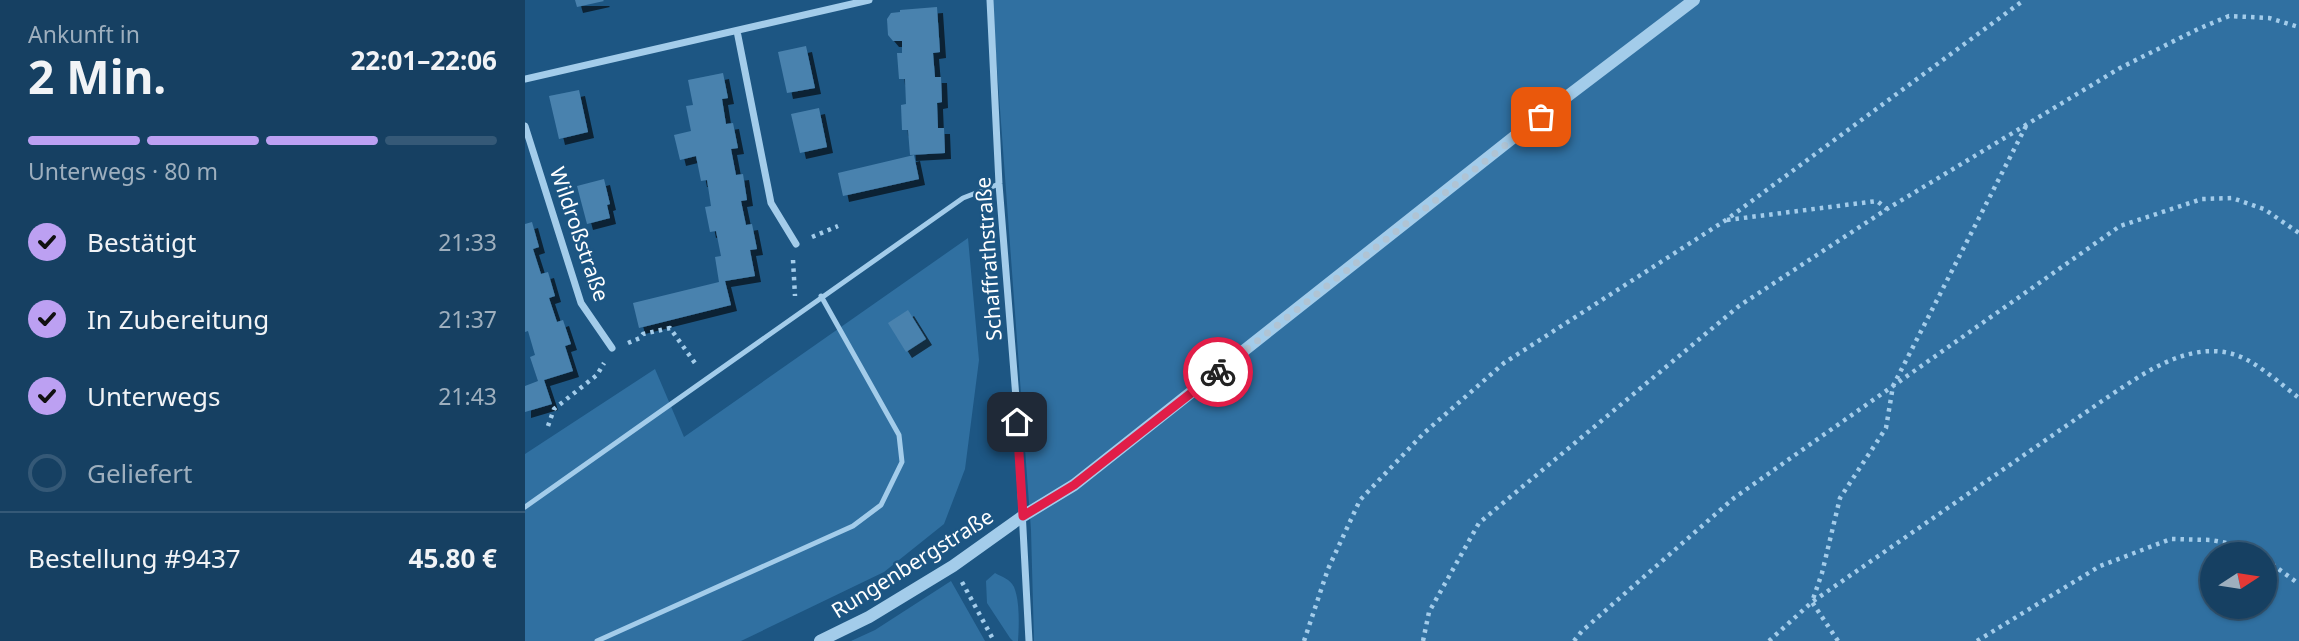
<!DOCTYPE html>
<html lang="de">
<head>
<meta charset="utf-8">
<style>
  :root { --surface:#164062; --page:#234b6b; --text:#f1f3f6; --muted:#9eafbe; --line:#355977; --accent:#bca0f2 }
  body { margin:0; font-family:"Noto Sans",sans-serif; background:var(--page); color:var(--text); height:100vh; display:flex; flex-direction:column; font-size:26px; white-space:nowrap }
  * { box-sizing:border-box; margin:0 }
  p { font-size:23px; color:var(--muted) }
  .icon { flex:none; width:38px; height:38px; fill:none; stroke:currentColor; stroke-width:2; stroke-linecap:round; stroke-linejoin:round }
  .map { position:relative; flex:1; overflow:hidden }
  .details { display:flex; flex-direction:column; background:var(--surface); width:525px }
  .details>* { flex:none }
  .needle { width:46px; rotate:78deg }
  .fabs { position:absolute; left:1675px; top:542px; display:grid; gap:14px }
  .fabs a { display:grid; place-items:center; width:77px; height:77px; border-radius:50%; background:var(--surface); box-shadow:0 2px 5px #0004,0 0 0 2px var(--line); font-size:35px }
  .pin { position:absolute; display:grid; place-items:center; width:60px; height:60px; color:#fff; margin:-30px; border-radius:14px; box-shadow:0 4px 10px #0006 }
  .courier { position:absolute; display:grid; place-items:center; width:70px; height:70px; margin:-35px; border:5px solid #e11d48; border-radius:50%; background:#fff; color:#222; box-shadow:0 2px 9px #0007 }
  .summary em { font-style:normal; font-weight:700 }
  .summary div { display:flex; flex-direction:column-reverse }
  .summary { display:flex; align-items:center; justify-content:space-between; height:119px; padding:0 28px }
  h1 { font-size:46px; font-weight:700; line-height:52px }
  .bar { display:grid; grid-template-columns:repeat(4,1fr); gap:10px 7px; align-content:center; height:84px; padding:0 28px }
  .bar i { height:9px; border-radius:5px; background:var(--line) }
  .bar .selected { background:var(--accent) }
  .bar p { grid-column:span 4 }
  .line { display:flex; align-items:center; gap:18px; padding:0 28px; border-top:2px solid var(--line) }
  .line div { flex:1 }
  ol { padding:0 28px; list-style:none }
  li { display:flex; align-items:center; gap:21px; height:77px }
  li p { margin-inline-start:auto }
  li .icon { padding:7px; border-radius:50%; background:var(--accent); color:#111; stroke-width:4 }
  li:last-child { color:var(--muted) }
  li i { width:38px; height:38px; border:4px solid var(--line); border-radius:50% }
  main { display:flex; flex:1; min-height:0 }
  .map>svg:first-child { display:block }
  .green { fill:#3070a1; fill-rule:evenodd }
  .building { fill:#4a82ae; filter:url(#shadow) }
  .lines { fill:none; stroke-linecap:round; stroke-linejoin:round }
  .path { stroke:#a3ccea; stroke-width:4.5; stroke-dasharray:3.5 5; stroke-linecap:butt }
  .service { stroke:#a3ccea; stroke-width:5 }
  .minor { stroke:#a3ccea; stroke-width:7 }
  .tertiary { stroke:#a3ccea; stroke-width:12 }
  .done { stroke:#b0c4d4; stroke-width:7; stroke-dasharray:0 12.6 }
  .route { stroke:#e11d48; stroke-width:9 }
  .labels { text-anchor:middle; dominant-baseline:central; stroke-width:5; stroke-linejoin:round; paint-order:stroke }
  .street-label { font-size:21px; fill:#fff; stroke:#1d5683 }
</style>
</head>
<body>
<main>
<section class="details">
<div class="summary"><div><h1>2 Min.</h1><p>Ankunft in</p></div><em>22:01–22:06</em></div>
<div class="bar"><i class="selected"></i><i class="selected"></i><i class="selected"></i><i></i><p>Unterwegs · 80 m</p></div>
<ol>
<li><svg class="icon" aria-label="check" viewBox="0 0 24 24"><path d="M5 12l5 5 9-10"/></svg>Bestätigt<p>21:33</p></li>
<li><svg class="icon" aria-label="check" viewBox="0 0 24 24"><path d="M5 12l5 5 9-10"/></svg>In Zubereitung<p>21:37</p></li>
<li><svg class="icon" aria-label="check" viewBox="0 0 24 24"><path d="M5 12l5 5 9-10"/></svg>Unterwegs<p>21:43</p></li>
<li><i></i>Geliefert</li>
</ol>
<div class="line" style="height:91px"><div>Bestellung #9437</div><b>45.80 €</b></div>
</section>
<div class="map">
<svg width="1774" height="641" viewBox="0 0 1774 641">
  <defs>
    <filter id="shadow"><feDropShadow dx="6" dy="6" stdDeviation="0" flood-color="#0009"/></filter>
  </defs>
  <rect width="100%" height="100%" fill="#1d5683"/>
  <path class="green" d="M467,0H1774V641H509L506,530ZM1687,555H1740V607H1687Z
    M443,238L454,360L440,469L419,524L359,572L216,641H0V454L130,369L159,437Z
    M470,573C477,577 485,579 489,587C495,601 494,627 493,641H488L485,638L462,603L461,581Z
    M426,581L460,641H326L350,630Z"/>
  <path class="building" d="M50,0H78L79,1L52,7Z
    M412,7L415,52L408,53L410,77H416L417,102L412,103L413,128H419L420,153L385,155L383,130H377L376,105L381,104L380,79H374L372,53H377V41H368L363,35L362,19L366,13L375,12V10Z
    M281,46L290,88L262,93L253,52Z
    M198,73L203,98L197,99L201,124L208,123L213,148L206,149L211,175L218,174L222,200L216,201L221,225L227,224L232,249L225,250L230,276L200,281L206,305L114,328L108,303L194,282L190,257L196,256L191,231L185,232L180,207L186,206L182,180L176,181L171,156L155,160L149,135L166,131L161,106L168,105L163,80Z
    M54,90L63,132L34,139L24,96Z
    M294,108L302,147L275,153L266,114Z
    M389,155L394,179L318,196L313,173Z
    M79,179L85,204L82,205L85,218L62,224L52,186Z
    M7,222L14,247L8,249L16,274L23,272L30,296L24,298L32,322L38,320L46,344L40,346L48,371L19,380L27,404L0,412V386L13,381L5,357L10,355L3,331L0,332V224Z
    M383,310L401,339L381,352L363,323Z"/>
  <g class="lines">
    <path class="path" d="M1202,220L1352,201L1362,209
      M287,237L313,226
      M268,260L270,296
      M103,343L115,338L118,334L145,328L172,366
      M23,426L29,409L72,375L79,363
      M1740,559L1774,584
      M437,582L469,641
      M779,641L803,569L835,500L899,433L979,363L1201,220L1499,0
      M898,641L904,612L954,523L1214,306L1362,209L1595,68L1673,29L1704,16L1744,18L1774,27
      M1049,641L1057,631L1209,498L1595,226L1677,199L1707,198L1739,209L1774,233
      M1244,641L1287,602L1577,401C1615,376 1663,339 1711,355C1732,362 1757,385 1774,398
      M1313,641L1287,602L1297,573L1315,498L1361,428L1368,386L1501,126
      M1452,641L1575,566L1646,539L1686,540L1723,547L1733,555"/>
    <path class="service" d="M0,507L438,198L474,184
      M72,641L328,526L356,505L377,462L374,435L296,296"/>
    <path class="minor" d="M465,0L474,184L491,398L504,641
      M212,31L246,203L271,244
      M0,79L344,0
      M0,126L56,303L87,348"/>
    <path class="tertiary" d="M295,641L344,617L428,566L498,516L549,485L994,133L1169,0"/>
  </g>
  <g class="lines">
    <path class="done" d="M693,372L1016,117"/>
    <path class="route" d="M492,422L498,516L549,485L693,372"/>
  </g>
  <g class="labels">
    <g class="street-label">
      <text transform="translate(55 234) rotate(71)">Wildroßstraße</text>
      <text transform="translate(463 259) rotate(-94)">Schaffrathstraße</text>
      <text transform="translate(387 563) rotate(-32)">Rungenbergstraße</text>
    </g>
  </g>
</svg>
<div class="fabs">
<a><svg class="needle" viewBox="-14 -14 28 28"><path d="M0-13l5 13h-10z" fill="#e53935"/><path d="M0 13l5-13h-10z" fill="#9eafbe"/></svg></a>
</div>
<div class="pin" style="left:1016px;top:117px;background:#ea580c"><svg class="icon" aria-label="bag" viewBox="0 0 24 24"><path d="M5 8h14l-1 12H6zM9 8a3 3 0 0 1 6 0"/></svg></div>
<div class="pin" style="left:492px;top:422px;background:#1f2937"><svg class="icon" aria-label="home" viewBox="0 0 24 24"><path d="M3 11l9-7 9 7M6 9v11h12V9"/></svg></div>
<div class="courier" style="left:693px;top:372px"><svg class="icon" aria-label="bike" viewBox="0 0 24 24"><circle cx="6" cy="16" r="4"/><circle cx="18" cy="16" r="4"/><path d="M6 16l4-8h5l3 8M10 8l3 8H6M13 5h3"/></svg></div>
</div>
</main>
</body>
</html>
